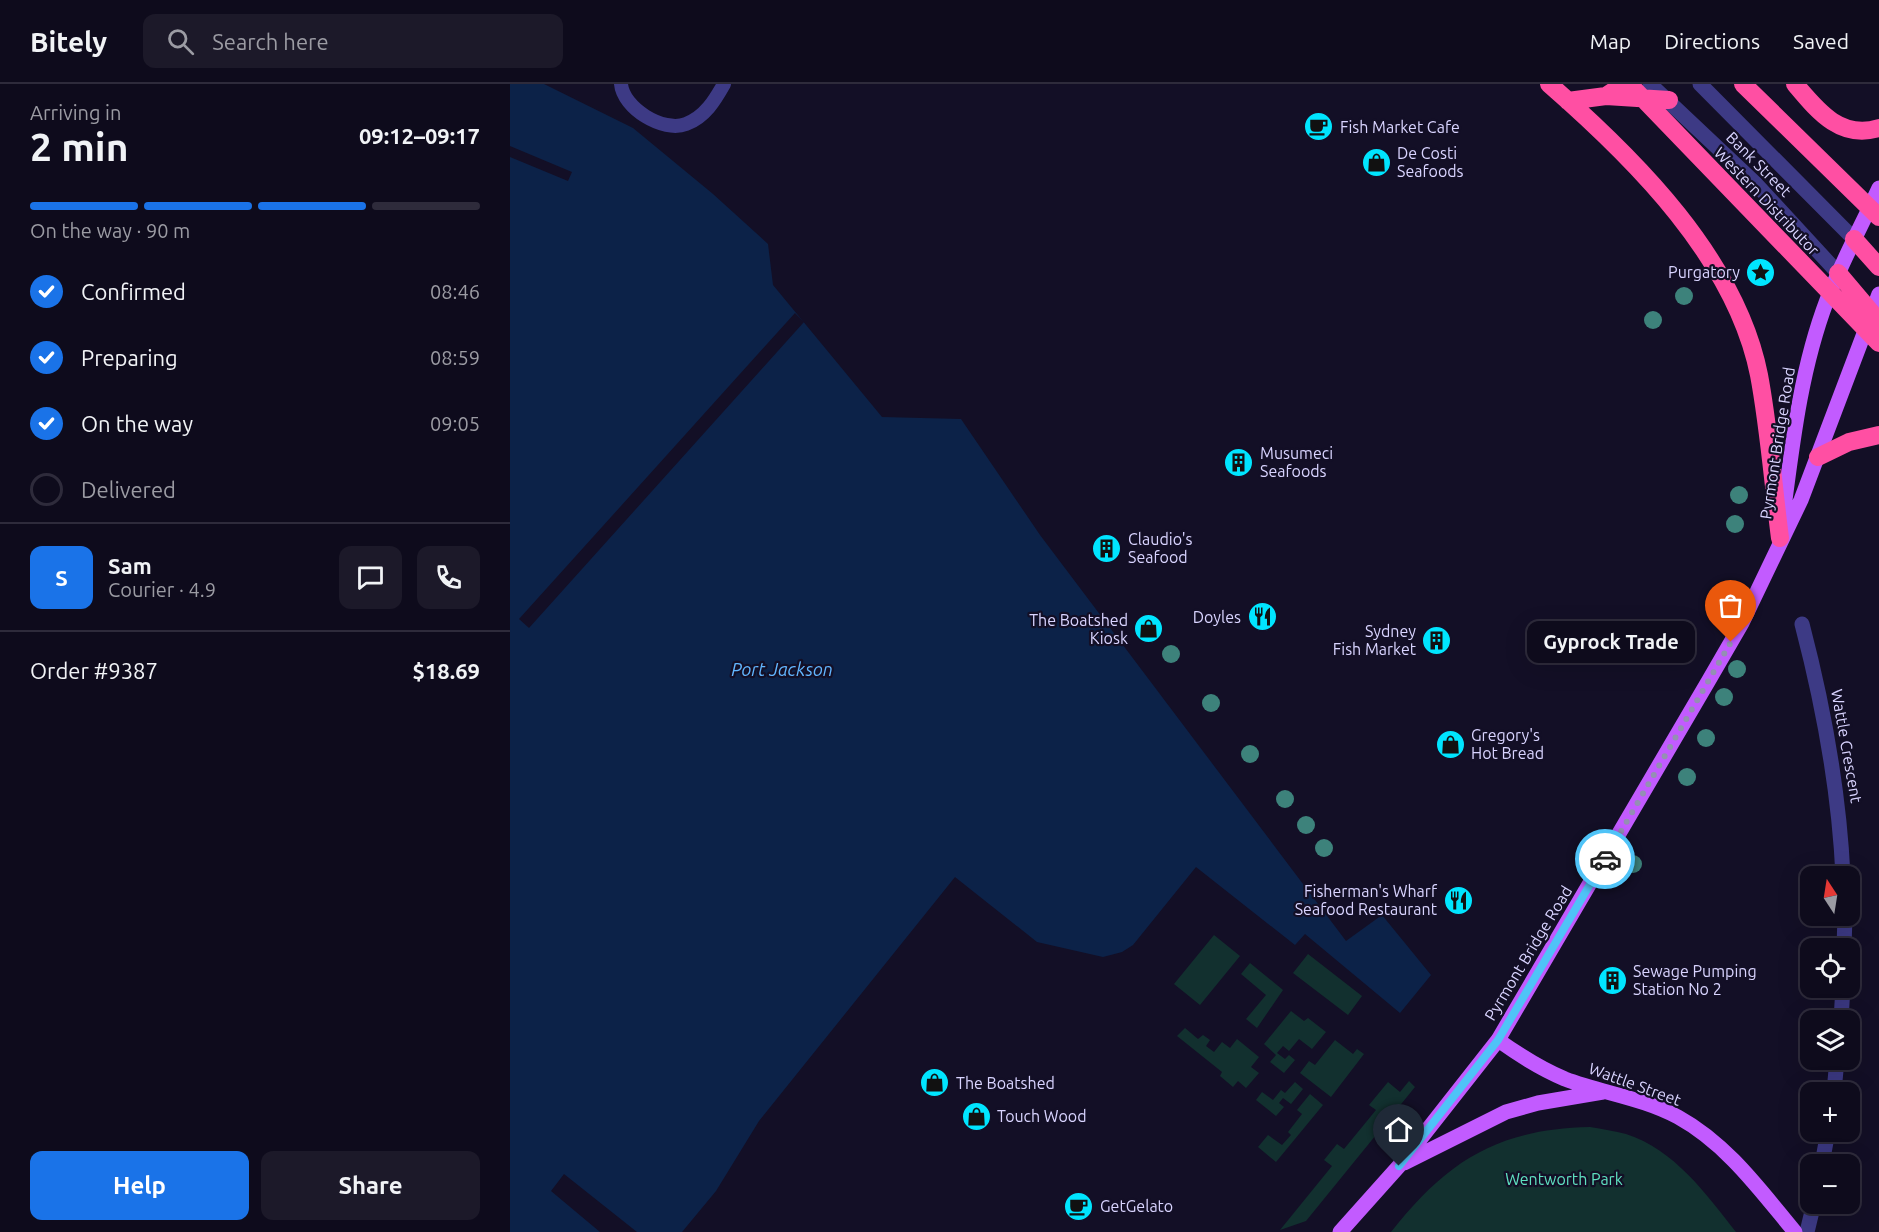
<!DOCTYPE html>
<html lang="en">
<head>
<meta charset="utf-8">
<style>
  :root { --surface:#0e0b1c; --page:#1c1929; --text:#f1f3f6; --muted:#9b9ba3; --line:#2e2b3b; --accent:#1a73e8 }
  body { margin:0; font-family:Ubuntu,sans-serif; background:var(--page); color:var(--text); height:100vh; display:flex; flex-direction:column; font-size:22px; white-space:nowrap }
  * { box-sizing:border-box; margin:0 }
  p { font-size:20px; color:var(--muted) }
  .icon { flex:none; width:33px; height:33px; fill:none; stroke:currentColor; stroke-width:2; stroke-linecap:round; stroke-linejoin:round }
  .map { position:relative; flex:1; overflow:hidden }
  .drawer { display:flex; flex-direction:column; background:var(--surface); width:510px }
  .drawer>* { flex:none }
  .needle { width:39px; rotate:348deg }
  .fabs { position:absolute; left:1290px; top:782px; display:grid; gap:12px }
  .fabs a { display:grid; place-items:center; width:60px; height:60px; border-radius:12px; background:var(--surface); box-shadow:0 6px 24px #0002,0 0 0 2px var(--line); font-size:30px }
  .pin { position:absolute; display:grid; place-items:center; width:51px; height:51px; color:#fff; margin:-62px -26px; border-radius:50% 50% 50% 0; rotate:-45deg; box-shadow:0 0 6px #0007 }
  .pin .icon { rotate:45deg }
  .courier { position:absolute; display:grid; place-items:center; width:60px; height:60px; margin:-30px; border:4px solid #4fc3f7; border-radius:50%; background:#fff; color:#222; box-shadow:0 2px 8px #0007 }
  .bubble { position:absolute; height:42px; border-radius:12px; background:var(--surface); box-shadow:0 6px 24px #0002,0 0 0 2px var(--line); font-size:20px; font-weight:700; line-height:42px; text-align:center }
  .summary em { font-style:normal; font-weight:700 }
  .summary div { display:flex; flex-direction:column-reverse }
  .summary { display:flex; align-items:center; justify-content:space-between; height:102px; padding:0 30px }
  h1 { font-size:39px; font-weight:700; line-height:45px }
  .bar { display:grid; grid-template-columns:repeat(4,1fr); gap:9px 6px; align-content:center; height:72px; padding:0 30px }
  .bar i { height:8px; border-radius:4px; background:var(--line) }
  .bar .on { background:var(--accent) }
  .bar p { grid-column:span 4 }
  .line { display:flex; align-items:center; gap:15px; padding:0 30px; border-top:2px solid var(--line) }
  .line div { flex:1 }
  .round { display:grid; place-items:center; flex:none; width:63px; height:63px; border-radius:12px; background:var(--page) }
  ol { padding:0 30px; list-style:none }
  li { display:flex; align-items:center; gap:18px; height:66px }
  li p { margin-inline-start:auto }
  li .icon { padding:6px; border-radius:50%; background:var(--accent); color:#fff; stroke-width:4 }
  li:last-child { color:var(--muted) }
  li i { width:33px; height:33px; border:3px solid var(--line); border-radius:50% }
  .button { display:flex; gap:12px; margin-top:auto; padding:12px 30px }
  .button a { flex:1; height:69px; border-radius:12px; background:var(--accent); color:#fff; font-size:24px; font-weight:700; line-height:69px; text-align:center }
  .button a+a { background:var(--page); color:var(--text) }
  header { display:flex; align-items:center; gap:36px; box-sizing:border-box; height:84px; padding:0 30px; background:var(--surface); border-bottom:2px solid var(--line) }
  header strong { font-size:28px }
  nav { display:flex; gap:33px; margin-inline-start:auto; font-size:21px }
  .search { width:420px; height:54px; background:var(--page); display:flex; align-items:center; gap:15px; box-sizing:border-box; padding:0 21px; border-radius:12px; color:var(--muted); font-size:22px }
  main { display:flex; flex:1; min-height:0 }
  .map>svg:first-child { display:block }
  .green { fill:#12302f }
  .water { fill:#0c2248 }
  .pier { fill:#130f26 }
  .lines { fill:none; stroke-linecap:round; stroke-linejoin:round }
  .service { stroke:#3d3a85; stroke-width:14 }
  .minor { stroke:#3d3a85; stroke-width:15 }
  .primary { stroke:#c25bff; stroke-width:15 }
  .motorway { stroke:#ff4fa3; stroke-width:18 }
  .tree { fill:#3d827b }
  .done { stroke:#948fb3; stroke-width:6; stroke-dasharray:0 10.8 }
  .route { stroke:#4fc3f7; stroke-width:8 }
  .labels { text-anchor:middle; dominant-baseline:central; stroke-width:4.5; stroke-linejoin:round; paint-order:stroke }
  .poi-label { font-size:16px; fill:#d9d4ff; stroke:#130f26; text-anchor:start }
  .street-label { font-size:16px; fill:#d9d4ff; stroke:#130f26 }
  .park-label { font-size:16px; fill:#5fe0c0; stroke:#130f26 }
  .water-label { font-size:18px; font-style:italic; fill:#62b6ff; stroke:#130f26 }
</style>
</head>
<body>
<header>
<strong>Bitely</strong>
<div class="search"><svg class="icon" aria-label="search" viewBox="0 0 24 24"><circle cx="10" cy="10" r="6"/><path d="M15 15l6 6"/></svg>Search here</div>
<nav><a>Map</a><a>Directions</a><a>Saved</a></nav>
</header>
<main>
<section class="drawer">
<div class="summary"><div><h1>2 min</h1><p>Arriving in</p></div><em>09:12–09:17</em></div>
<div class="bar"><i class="on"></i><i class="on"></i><i class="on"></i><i></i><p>On the way · 90 m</p></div>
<ol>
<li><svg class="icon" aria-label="check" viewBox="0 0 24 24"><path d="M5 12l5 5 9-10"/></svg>Confirmed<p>08:46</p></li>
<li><svg class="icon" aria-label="check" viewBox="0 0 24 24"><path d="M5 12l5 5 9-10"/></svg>Preparing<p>08:59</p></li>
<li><svg class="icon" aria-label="check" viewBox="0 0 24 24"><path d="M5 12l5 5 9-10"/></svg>On the way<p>09:05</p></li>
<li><i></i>Delivered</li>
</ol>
<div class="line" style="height:108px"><b class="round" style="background:var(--accent);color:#fff">S</b><div><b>Sam</b><p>Courier · 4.9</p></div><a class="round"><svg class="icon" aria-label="chat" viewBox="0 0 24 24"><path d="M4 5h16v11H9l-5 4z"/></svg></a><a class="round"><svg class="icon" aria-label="phone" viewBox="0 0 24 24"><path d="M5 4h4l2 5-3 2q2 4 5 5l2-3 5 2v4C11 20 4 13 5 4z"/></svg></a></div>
<div class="line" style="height:78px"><div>Order #9387</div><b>$18.69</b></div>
<div class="button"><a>Help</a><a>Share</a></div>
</section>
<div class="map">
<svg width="1369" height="1148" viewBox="0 0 1369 1148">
  <rect width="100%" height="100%" fill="#130f26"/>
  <path class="green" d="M704,851L730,872L690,921L664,900Z
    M798,870L852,912L838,931L783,889Z
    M740,879L773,906L747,944L736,935L756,911L731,890Z
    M781,927L794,937L798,934L816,948L802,965L789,955L779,967L773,962L767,969L775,975L779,971L785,976L774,989L760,978L766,971L754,960Z
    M675,944L688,955L693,951L700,956L696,962L704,968L712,958L720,964L727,955L749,973L741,983L749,989L736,1004L728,997L723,1003L710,992L712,988L667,952Z
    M825,956L843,970L847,965L854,970L821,1013L790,989L799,977L805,981Z
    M899,997L905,1003L796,1137L770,1146L822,1082L814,1076L827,1060L834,1065L866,1026L859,1021L878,998L890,1008Z
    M785,998L793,1005L781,1020L773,1014L769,1019L774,1023L766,1032L746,1016L752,1008L763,1016L771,1006L775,1009Z
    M800,1010L813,1021L766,1078L748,1063L758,1051L772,1061L781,1051L778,1048L792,1030L787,1026Z
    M1080,1043C1092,1045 1105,1047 1116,1050C1164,1065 1197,1111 1226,1148H881C937,1077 987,1045 1080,1043Z"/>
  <path class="water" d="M0,0H34L123,44L203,110L258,160L263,201L372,333L451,335L530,451L836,857L872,831L921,891L890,929L795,850L785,861L686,783L623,861L612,868L593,873L527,858L445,793L249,1037L206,1107L172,1148H127L54,1090L41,1107L90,1148H0Z"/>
  <path class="pier" d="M0,62L62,88L58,97L0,73Z
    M285,229L294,238L19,544L9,535Z"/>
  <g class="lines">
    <path class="service" d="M111,0C113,24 153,49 176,40C195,33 205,16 214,0"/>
    <path class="minor" d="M1140,0L1246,100L1328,189
      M1190,0L1344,155
      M1292,540C1314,624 1329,705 1333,792
      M1334,864L1335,831
      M1331,936L1333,903
      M1324,1008L1327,975
      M1312,1080L1318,1047
      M1297,1148L1304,1119"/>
    <path class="primary" d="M1272,439C1282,363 1290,287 1317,216C1332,177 1352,141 1369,104
      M988,956C1009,971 1031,985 1055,995C1092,1009 1133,1014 1168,1033C1217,1060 1250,1106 1285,1148
      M894,1079L996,1028L1028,1019L1093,1008
      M830,1148L889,1082L988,956L1199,596L1232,539L1291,416L1369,210"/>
    <path class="motorway" d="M1039,0C1125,75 1226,175 1249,291C1259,344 1263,400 1270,454
      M1119,0L1369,259
      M1233,0L1369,133
      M1285,0C1307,26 1330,56 1369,44
      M1096,12L1159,16
      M1058,17L1096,12L1105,6
      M1344,155L1369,183
      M1328,189L1361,228L1369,245
      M1308,373L1339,358L1369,351"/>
  </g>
  <g class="tree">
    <circle cx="1174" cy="212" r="9"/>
    <circle cx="1143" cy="236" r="9"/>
    <circle cx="1229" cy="411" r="9"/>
    <circle cx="1225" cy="440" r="9"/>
    <circle cx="661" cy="570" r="9"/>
    <circle cx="1227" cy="585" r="9"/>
    <circle cx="1214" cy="613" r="9"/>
    <circle cx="701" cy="619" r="9"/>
    <circle cx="1196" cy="654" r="9"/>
    <circle cx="740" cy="670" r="9"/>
    <circle cx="1177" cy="693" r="9"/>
    <circle cx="775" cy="715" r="9"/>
    <circle cx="796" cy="741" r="9"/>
    <circle cx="814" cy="764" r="9"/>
    <circle cx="1123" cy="780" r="9"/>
  </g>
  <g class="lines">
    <path class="done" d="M1095,775L1221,558"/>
    <path class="route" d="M889,1082L988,956L1095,775"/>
  </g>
  <defs>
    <symbol id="cafe-disc" viewBox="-11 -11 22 22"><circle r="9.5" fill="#00e5ff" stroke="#130f26"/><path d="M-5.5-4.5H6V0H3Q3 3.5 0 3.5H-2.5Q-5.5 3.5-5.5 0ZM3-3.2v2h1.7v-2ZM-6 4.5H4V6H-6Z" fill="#111"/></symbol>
    <symbol id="shop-disc" viewBox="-11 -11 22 22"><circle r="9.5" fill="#00e5ff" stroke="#130f26"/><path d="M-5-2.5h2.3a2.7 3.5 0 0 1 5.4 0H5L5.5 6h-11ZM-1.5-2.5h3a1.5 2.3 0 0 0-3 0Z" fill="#111"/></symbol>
    <symbol id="sight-disc" viewBox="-11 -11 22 22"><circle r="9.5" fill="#00e5ff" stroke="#130f26"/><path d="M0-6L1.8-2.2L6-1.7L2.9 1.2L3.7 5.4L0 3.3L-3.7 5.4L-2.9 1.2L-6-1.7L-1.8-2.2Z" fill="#111"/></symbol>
    <symbol id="building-disc" viewBox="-11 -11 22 22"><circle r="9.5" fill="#00e5ff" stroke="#130f26"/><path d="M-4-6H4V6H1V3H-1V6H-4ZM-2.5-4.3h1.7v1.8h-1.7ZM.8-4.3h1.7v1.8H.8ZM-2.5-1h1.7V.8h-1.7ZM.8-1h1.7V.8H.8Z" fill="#111"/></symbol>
    <symbol id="restaurant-disc" viewBox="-11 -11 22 22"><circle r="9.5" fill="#00e5ff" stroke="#130f26"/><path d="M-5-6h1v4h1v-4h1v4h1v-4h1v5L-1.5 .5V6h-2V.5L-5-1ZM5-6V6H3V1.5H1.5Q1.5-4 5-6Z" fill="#111"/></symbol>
  </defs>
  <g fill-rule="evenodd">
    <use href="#cafe-disc" x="792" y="26" width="33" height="33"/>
    <use href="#shop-disc" x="850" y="62" width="33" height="33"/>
    <use href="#sight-disc" x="1234" y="172" width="33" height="33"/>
    <use href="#building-disc" x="712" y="362" width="33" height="33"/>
    <use href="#building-disc" x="580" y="448" width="33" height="33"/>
    <use href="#restaurant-disc" x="736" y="516" width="33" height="33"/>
    <use href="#shop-disc" x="622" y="528" width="33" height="33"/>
    <use href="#building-disc" x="910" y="540" width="33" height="33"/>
    <use href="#shop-disc" x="924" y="644" width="33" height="33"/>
    <use href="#restaurant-disc" x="932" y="800" width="33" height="33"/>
    <use href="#building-disc" x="1086" y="880" width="33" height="33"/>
    <use href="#shop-disc" x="408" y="982" width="33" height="33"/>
    <use href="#shop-disc" x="450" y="1016" width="33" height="33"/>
    <use href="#cafe-disc" x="552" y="1106" width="33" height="33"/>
  </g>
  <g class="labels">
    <g class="poi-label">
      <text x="830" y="43">Fish Market Cafe</text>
      <text x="887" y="69">De Costi<tspan x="887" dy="18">Seafoods</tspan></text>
      <text x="1230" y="188" text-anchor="end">Purgatory</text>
      <text x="750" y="369">Musumeci<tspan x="750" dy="18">Seafoods</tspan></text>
      <text x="618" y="455">Claudio's<tspan x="618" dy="18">Seafood</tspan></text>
      <text x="731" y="533" text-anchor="end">Doyles</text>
      <text x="618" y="536" text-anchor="end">The Boatshed<tspan x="618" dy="18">Kiosk</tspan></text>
      <text x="906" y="547" text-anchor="end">Sydney<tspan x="906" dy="18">Fish Market</tspan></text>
      <text x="961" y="651">Gregory's<tspan x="961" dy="18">Hot Bread</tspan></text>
      <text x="927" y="807" text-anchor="end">Fisherman's Wharf<tspan x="927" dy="18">Seafood Restaurant</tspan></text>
      <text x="1123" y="887">Sewage Pumping<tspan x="1123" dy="18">Station No 2</tspan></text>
      <text x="446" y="999">The Boatshed</text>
      <text x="487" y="1032">Touch Wood</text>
      <text x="590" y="1122">GetGelato</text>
    </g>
    <g class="street-label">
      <text transform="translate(1249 80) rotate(45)">Bank Street</text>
      <text transform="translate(1257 117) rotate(46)">Western Distributor</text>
      <text transform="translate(1267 359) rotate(-81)">Pyrmont Bridge Road</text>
      <text transform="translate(1337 662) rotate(80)">Wattle Crescent</text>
      <text transform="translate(1018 869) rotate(-59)">Pyrmont Bridge Road</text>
      <text transform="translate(1125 1000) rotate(20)">Wattle Street</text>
    </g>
    <g class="park-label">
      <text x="1054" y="1095">Wentworth Park</text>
    </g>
    <g class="water-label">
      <text x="272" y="585">Port Jackson</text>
    </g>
  </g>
</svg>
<div class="fabs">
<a><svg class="needle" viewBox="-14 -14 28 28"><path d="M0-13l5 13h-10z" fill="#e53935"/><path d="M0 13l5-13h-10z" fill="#9b9ba3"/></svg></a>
<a><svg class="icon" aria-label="locate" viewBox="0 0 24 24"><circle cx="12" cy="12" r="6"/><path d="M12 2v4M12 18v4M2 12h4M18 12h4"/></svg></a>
<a><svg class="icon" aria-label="layers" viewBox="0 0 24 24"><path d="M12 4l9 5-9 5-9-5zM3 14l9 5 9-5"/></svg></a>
<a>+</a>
<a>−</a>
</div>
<div class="pin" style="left:1221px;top:558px;background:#ea580c"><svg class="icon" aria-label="bag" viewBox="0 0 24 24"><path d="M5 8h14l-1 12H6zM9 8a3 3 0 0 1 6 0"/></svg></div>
<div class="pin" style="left:889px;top:1082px;background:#1f2937"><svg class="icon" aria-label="home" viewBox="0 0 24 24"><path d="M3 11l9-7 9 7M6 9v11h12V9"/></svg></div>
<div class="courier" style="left:1095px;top:775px"><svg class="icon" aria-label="car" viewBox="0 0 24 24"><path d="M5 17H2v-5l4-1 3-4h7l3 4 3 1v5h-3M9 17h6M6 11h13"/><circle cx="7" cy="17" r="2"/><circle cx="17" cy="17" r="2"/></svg></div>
<div class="bubble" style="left:1017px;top:537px;width:168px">Gyprock Trade</div>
</div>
</main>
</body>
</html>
